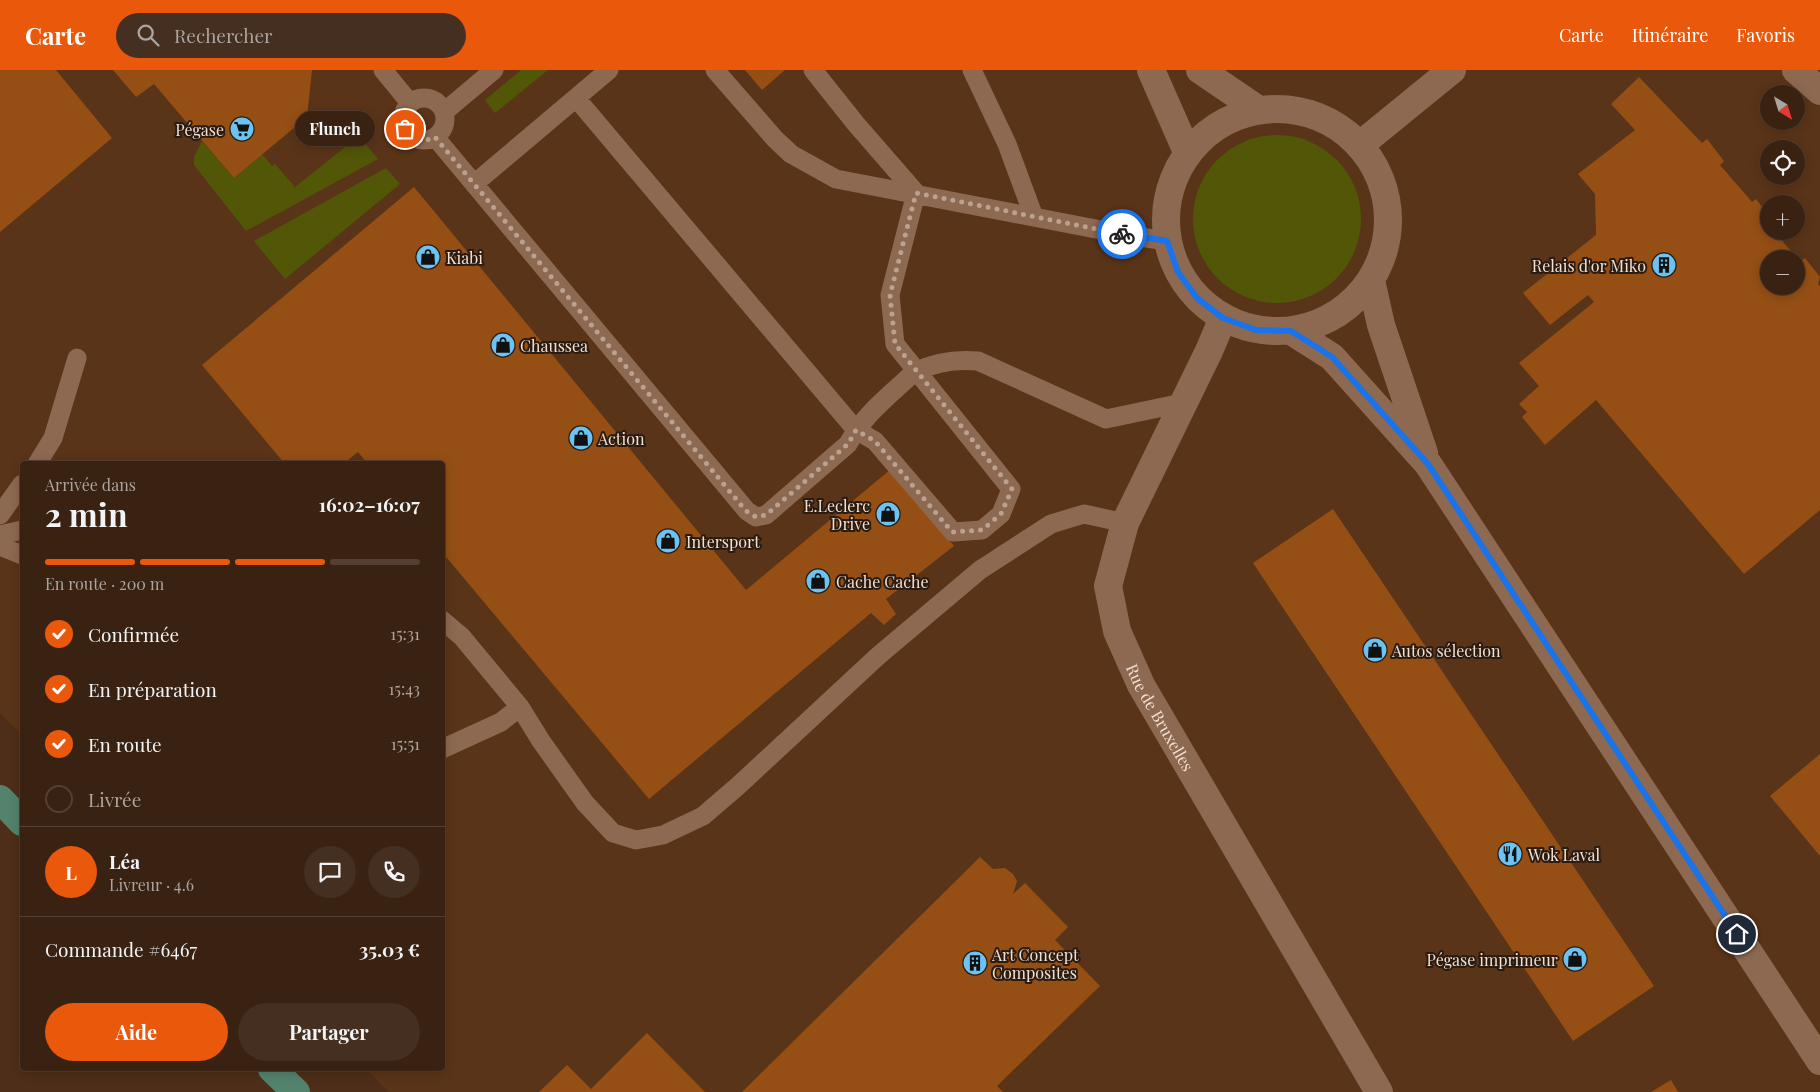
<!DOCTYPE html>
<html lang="fr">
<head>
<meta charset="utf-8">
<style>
  :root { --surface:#3a2212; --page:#452f20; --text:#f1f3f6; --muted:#aba49f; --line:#543f32; --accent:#ea580c }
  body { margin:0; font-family:"Playfair Display",serif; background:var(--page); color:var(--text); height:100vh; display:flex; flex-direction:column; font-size:19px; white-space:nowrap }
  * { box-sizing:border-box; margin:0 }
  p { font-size:16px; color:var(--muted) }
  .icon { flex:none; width:28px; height:28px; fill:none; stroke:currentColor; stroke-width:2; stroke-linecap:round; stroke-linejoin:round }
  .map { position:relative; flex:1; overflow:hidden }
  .side { position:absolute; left:20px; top:391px; width:425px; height:610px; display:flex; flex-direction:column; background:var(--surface); border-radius:5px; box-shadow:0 2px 12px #0003,0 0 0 1px var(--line) }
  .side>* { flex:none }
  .needle { width:32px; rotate:142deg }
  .tools { position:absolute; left:1760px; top:15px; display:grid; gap:10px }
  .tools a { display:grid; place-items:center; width:45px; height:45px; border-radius:50%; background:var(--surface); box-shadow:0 2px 12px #0003,0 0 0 1px var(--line); font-size:25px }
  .pin { position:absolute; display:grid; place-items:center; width:42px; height:42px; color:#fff; margin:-21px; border:2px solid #fff; border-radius:50%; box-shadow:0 1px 5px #0007 }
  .courier { position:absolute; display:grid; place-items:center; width:50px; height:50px; margin:-25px; border:4px solid #1a73e8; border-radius:50%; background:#fff; color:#222; box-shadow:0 1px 6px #0007 }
  .bubble { position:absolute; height:35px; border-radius:18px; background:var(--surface); box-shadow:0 2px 12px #0003,0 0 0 1px var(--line); font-size:16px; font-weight:700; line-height:35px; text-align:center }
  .headline em { font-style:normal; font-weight:700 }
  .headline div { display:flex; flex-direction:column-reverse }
  .headline { display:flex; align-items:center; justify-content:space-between; height:85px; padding:0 25px }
  h1 { font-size:32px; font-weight:700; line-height:38px }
  .bar { display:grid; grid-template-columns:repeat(4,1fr); gap:8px 5px; align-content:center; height:60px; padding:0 25px }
  .bar i { height:6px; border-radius:4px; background:var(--line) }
  .bar .selected { background:var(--accent) }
  .bar p { grid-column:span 4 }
  .line { display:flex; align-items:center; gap:12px; padding:0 25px; border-top:1px solid var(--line) }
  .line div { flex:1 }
  .round { display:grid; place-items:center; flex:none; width:52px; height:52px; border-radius:26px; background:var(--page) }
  ol { padding:0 25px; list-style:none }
  li { display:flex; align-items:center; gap:15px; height:55px }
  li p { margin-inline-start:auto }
  li .icon { padding:5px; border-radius:50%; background:var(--accent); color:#fff; stroke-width:4 }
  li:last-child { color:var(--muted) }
  li i { width:28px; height:28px; border:2px solid var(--line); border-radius:50% }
  .button { display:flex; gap:10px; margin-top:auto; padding:10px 25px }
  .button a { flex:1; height:58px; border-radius:30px; background:var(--accent); color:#fff; font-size:20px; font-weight:700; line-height:58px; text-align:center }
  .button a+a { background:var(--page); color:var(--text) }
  header { display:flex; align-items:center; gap:30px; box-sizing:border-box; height:70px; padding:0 25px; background:var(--accent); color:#fff }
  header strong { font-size:24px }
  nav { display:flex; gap:28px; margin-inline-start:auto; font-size:18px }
  .search { width:350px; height:45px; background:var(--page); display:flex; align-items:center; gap:12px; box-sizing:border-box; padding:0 18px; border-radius:28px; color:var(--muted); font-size:19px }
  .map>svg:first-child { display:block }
  .built { fill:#5a3418; fill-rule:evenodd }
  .green { fill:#515706 }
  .building { fill:#954f14; fill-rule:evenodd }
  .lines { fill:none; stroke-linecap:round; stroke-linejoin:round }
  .service { stroke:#8d6951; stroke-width:19 }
  .minor { stroke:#8d6951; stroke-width:28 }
  .tertiary { stroke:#8d6951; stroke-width:28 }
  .primary { stroke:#53836c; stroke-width:28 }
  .done { stroke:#baa190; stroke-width:5; stroke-dasharray:0 9 }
  .route { stroke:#1a73e8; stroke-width:6 }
  .labels { text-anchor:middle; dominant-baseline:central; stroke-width:4; stroke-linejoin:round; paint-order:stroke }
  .poi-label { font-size:16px; fill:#f4dfd1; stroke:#2a1b11; text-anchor:start }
  .street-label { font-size:16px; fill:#f4dfd1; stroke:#2a1b11 }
</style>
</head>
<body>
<header>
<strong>Carte</strong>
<div class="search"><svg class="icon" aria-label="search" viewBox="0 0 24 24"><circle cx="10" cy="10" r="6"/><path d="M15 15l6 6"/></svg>Rechercher</div>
<nav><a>Carte</a><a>Itinéraire</a><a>Favoris</a></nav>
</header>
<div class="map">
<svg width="1820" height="1022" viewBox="0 0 1820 1022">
  <rect width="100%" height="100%" fill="#4e2e18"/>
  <path class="built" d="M0,0H1820V1022H389L366,999H442V394H22V665L0,643ZM1769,24H1796V51H1769ZM1769,79H1796V106H1769ZM1769,134H1796V161H1769ZM1769,189H1796V216H1769Z"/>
  <path class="green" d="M521,0H548L495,43L485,30Z
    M1193 149a84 84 0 1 1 168 0a84 84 0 1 1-168 0Z
    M359,66L378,89L246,161L194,95V87L202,71L234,108L262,84L272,96L275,94L295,117Z
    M386,98L400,114L285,209L254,171Z"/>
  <path class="building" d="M0,0H56L112,68L0,162Z
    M113,0H312L307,47L234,108L154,14L136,27Z
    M745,0H785L762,20Z
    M1639,7L1702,73L1707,69L1724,91L1720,95L1752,132L1756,129L1769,146V161H1774L1800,192L1805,188L1820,207L1818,214L1820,216V440L1744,504L1596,330L1545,375L1522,347L1527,342L1519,334L1539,316L1519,293L1594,232L1588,225L1550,255L1523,223L1596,165L1595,124L1578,104L1635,60L1611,34ZM1769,189H1796V216H1769Z
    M414,117L746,520L891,399L954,476L886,529L896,544L884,555L871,543L649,729L442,482V394H368L358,382L343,394H285L202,295Z
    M1333,439L1654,916L1573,971L1253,493Z
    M1820,684V786L1770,726Z
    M980,787L993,799L1005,798L1013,804L1017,811L1013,824L1025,813L1068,857L1055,870L1100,916L997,1016L1003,1022H742Z
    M647,963L705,1022H539L567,995L591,1019Z
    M1671,1010L1678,1022H1651Z"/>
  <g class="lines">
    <path class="service" d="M383,0L410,33
      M715,0L775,69L791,84L836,109L1127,165L1167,171
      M972,0L1007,74L1034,147
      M403 49a21 21 0 1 1 42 0a21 21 0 1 1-42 0Z
      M576,28L856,360L875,371L953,462L982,460L1001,444L1011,419L895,274L890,225L916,123L856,54L813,0
      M444,42L494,0
      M435,67L747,441L756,447L766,445L848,374C861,350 879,334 899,316C905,311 911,304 917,301C936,292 957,289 978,291L1106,349L1182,333
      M474,114L609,0
      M37,394L53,368L77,288
      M0,445L22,414
      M0,465L22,460
      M0,476L22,485
      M442,550L462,567L520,637L541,671L585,733L613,763L636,770L663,765L703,746L739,715L878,586L980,500L1051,454L1084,444L1125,453
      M442,679L501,652L520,637"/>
    <g class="minor">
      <path d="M1796,0L1820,21"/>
      <path d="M1360,75L1452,0"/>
      <path id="s1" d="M1223,248L1209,281L1125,453L1108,516L1117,561L1141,615L1379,1022"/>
    </g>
    <path class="tertiary" d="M1151,0L1188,84
      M1200,0L1259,40
      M1166 150a111 111 0 1 1 222 0a111 111 0 1 1-222 0Z
      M1371,210L1381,255L1424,383
      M1291,261L1332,287L1428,394L1820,991"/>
    <path class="primary" d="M0,729L22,752
      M272,999L296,1022"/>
  </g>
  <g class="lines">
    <path class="done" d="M405,59C413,70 423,73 435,67L746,441L756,447L766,445L848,374L856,360L875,371L952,462L982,460L1001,444L1012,419L895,274L890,225L916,123L1122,164"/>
    <path class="route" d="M1122,164L1167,171L1178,202L1197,228L1223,248L1256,260L1291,261L1332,287L1428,394L1737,864"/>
  </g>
  <defs>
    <symbol id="supermarket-disc" viewBox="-11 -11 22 22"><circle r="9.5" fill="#6cc3f2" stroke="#2a1b11"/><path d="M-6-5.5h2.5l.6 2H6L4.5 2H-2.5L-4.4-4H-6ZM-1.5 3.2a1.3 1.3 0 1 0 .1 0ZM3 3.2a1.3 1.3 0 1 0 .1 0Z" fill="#111"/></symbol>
    <symbol id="shop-disc" viewBox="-11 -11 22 22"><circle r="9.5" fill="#6cc3f2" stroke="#2a1b11"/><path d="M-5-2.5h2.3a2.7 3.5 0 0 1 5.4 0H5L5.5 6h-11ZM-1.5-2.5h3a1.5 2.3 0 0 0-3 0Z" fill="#111"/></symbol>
    <symbol id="building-disc" viewBox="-11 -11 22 22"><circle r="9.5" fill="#6cc3f2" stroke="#2a1b11"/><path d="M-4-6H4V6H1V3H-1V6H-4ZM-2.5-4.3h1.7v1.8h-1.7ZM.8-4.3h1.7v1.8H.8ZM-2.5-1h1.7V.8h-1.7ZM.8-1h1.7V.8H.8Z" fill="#111"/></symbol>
    <symbol id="restaurant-disc" viewBox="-11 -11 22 22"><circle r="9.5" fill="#6cc3f2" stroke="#2a1b11"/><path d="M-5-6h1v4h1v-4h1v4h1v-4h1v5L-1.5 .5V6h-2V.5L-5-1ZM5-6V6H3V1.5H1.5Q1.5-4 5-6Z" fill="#111"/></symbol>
  </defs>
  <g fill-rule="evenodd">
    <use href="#supermarket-disc" x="228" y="45" width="28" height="28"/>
    <use href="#shop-disc" x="414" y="173" width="28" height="28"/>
    <use href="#building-disc" x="1650" y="181" width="28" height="28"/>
    <use href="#shop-disc" x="489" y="261" width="28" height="28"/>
    <use href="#shop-disc" x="567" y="354" width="28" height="28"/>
    <use href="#shop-disc" x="874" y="430" width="28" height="28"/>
    <use href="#shop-disc" x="654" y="457" width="28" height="28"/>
    <use href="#shop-disc" x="804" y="497" width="28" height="28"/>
    <use href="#shop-disc" x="1361" y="566" width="28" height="28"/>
    <use href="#restaurant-disc" x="1496" y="770" width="28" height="28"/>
    <use href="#shop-disc" x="1561" y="875" width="28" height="28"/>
    <use href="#building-disc" x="961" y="879" width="28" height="28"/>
  </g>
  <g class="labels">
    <g class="poi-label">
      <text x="224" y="59" text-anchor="end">Pégase</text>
      <text x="446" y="187">Kiabi</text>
      <text x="1646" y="195" text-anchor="end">Relais d'or Miko</text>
      <text x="520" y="275">Chaussea</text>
      <text x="598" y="368">Action</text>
      <text x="870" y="435" text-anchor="end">E.Leclerc<tspan x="870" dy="18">Drive</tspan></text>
      <text x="686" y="471">Intersport</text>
      <text x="836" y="511">Cache Cache</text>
      <text x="1392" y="580">Autos sélection</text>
      <text x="1528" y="784">Wok Laval</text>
      <text x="992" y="884">Art Concept<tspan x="992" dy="18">Composites</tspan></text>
      <text x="1558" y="889" text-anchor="end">Pégase imprimeur</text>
    </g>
    <g class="street-label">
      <text stroke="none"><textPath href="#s1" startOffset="435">Rue de Bruxelles</textPath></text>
    </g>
  </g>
</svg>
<div class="tools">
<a><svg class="needle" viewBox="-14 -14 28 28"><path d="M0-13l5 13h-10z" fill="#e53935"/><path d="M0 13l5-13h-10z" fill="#aba49f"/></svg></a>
<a><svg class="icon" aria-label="locate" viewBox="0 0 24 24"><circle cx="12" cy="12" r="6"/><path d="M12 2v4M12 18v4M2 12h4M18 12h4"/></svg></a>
<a>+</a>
<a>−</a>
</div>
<div class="pin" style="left:405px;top:59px;background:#ea580c"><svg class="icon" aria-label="bag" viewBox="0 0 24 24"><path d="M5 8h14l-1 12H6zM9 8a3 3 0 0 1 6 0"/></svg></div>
<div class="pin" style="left:1737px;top:864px;background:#1f2937"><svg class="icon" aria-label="home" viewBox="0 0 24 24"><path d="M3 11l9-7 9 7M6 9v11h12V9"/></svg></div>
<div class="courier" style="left:1122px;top:164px"><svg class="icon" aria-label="bike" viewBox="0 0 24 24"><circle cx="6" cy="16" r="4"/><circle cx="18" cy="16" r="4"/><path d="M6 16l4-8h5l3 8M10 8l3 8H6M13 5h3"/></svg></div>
<div class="bubble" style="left:295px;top:41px;width:80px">Flunch</div>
<section class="side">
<div class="headline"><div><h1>2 min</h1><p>Arrivée dans</p></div><em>16:02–16:07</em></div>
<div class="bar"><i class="selected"></i><i class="selected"></i><i class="selected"></i><i></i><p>En route · 200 m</p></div>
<ol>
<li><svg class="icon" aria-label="check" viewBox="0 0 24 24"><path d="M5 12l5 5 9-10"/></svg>Confirmée<p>15:31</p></li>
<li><svg class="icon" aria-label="check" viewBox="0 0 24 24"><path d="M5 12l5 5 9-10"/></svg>En préparation<p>15:43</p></li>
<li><svg class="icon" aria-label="check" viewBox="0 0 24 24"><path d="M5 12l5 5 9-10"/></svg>En route<p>15:51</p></li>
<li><i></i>Livrée</li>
</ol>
<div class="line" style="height:90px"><b class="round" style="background:var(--accent);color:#fff">L</b><div><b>Léa</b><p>Livreur · 4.6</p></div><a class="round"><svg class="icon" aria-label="chat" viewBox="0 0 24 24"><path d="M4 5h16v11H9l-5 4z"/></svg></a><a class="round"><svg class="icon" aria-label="phone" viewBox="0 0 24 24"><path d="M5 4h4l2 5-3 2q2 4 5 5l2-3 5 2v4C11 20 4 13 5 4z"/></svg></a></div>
<div class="line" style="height:65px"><div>Commande #6467</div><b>35.03 €</b></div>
<div class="button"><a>Aide</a><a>Partager</a></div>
</section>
</div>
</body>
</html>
